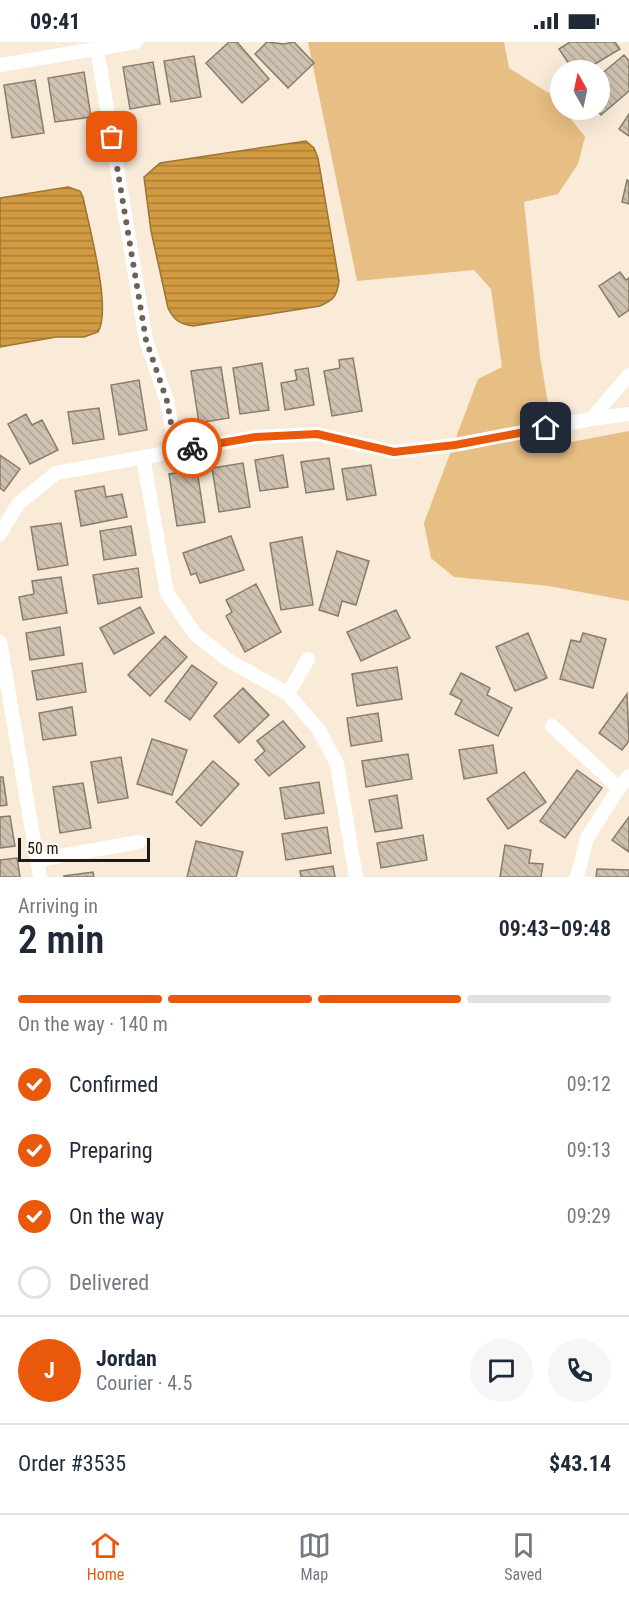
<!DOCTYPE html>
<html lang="en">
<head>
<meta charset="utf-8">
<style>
  :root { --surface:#fff; --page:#f6f6f7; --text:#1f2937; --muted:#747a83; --line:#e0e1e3; --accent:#ea580c }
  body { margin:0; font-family:"Roboto Condensed",sans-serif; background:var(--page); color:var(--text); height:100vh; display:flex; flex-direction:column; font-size:22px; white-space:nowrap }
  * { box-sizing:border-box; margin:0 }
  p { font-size:20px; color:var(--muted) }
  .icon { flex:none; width:33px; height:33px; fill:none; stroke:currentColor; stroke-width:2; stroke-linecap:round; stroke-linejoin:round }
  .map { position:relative; height:835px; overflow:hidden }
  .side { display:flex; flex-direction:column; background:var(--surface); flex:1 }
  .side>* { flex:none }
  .needle { width:39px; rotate:351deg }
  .tools { position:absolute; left:550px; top:18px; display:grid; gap:12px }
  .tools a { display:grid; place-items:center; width:60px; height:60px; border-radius:50%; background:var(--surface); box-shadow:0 6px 24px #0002; font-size:30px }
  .scale { position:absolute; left:18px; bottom:15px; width:132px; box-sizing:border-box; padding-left:6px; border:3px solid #1e1a13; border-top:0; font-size:16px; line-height:21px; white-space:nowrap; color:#1e1a13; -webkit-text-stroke:4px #fffaf2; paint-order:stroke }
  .pin { position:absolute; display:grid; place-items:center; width:51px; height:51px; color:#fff; margin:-26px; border-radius:12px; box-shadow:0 3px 9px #0006 }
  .courier { position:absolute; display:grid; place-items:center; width:60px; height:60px; margin:-30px; border:4px solid #ea580c; border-radius:50%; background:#fff; color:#222; box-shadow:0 2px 8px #0007 }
  .head em { font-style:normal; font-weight:600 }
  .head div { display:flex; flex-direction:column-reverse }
  .head { display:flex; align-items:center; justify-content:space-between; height:102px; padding:0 18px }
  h1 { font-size:39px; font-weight:600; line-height:45px }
  .bar { display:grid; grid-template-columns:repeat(4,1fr); gap:9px 6px; align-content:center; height:72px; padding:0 18px }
  .bar i { height:8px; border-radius:4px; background:var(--line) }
  .bar .selected { background:var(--accent) }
  .bar p { grid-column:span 4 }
  .line { display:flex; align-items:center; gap:15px; padding:0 18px; border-top:2px solid var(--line) }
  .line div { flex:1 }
  .round { display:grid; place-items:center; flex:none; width:63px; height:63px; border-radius:32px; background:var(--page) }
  ol { padding:0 18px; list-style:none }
  li { display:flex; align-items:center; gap:18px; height:66px }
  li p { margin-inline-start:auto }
  li .icon { padding:6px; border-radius:50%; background:var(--accent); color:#fff; stroke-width:4 }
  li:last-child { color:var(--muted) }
  li i { width:33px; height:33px; border:3px solid var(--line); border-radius:50% }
  .status { display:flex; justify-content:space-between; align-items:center; height:42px; padding:0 30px; background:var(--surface); direction:ltr }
  .status svg { height:16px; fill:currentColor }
  .tabs { display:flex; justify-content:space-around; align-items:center; height:84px; border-top:2px solid var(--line); background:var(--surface); font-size:16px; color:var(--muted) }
  .tabs a { display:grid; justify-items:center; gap:3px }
  .tabs .selected { color:var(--accent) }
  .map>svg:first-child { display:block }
  .green { fill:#e7be83 }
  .water { fill:url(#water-rules); stroke:#9c7434; stroke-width:1.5 }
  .building { fill:url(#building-back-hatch); stroke:#887c6b; stroke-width:1.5 }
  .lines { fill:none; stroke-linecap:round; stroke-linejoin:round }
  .street { stroke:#fff; stroke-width:14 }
  .done { stroke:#6b6358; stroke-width:6; stroke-dasharray:0 10.8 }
  .route { stroke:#ea580c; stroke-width:8 }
</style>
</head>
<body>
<div class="status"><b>09:41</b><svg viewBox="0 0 49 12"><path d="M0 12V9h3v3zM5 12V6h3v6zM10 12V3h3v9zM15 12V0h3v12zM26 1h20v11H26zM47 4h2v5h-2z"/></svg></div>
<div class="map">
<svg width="629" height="835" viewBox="0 0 629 835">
  <defs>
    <pattern id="water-rules" width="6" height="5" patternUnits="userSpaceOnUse" patternTransform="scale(1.5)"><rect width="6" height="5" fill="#d29b42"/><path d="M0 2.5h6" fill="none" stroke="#aa7e36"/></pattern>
    <pattern id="building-back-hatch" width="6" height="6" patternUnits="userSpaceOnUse" patternTransform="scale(1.5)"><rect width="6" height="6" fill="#cfc1af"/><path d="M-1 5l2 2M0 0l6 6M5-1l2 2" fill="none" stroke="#b1a596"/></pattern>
  </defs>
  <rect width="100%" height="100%" fill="#f9ebd8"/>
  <path class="green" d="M308,0H504L509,26L555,55L561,68H564L585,95L578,122L558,152L524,160L540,314L555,403L629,389V559L549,544L454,535L431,516L424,481L478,337L502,325L491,247L474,228L357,239Z"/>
  <path class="water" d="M306,99L314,106L318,116L339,239C337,254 334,258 320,264L193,284C179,282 174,278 168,266L151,189L144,135L160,121Z
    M68,145L80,149L83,155C89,185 112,267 98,290L84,295H56L0,305V156Z"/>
  <path class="building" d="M229,0H237L269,37L242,61L206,21Z
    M267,0L284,2L294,0L314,21L288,46L255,12Z
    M570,0H615L620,7L585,28H573L559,7Z
    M624,13L629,19V49L601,73L597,68H600V33Z
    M194,14L201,55L171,60L164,19Z
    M153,20L160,62L130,67L123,25Z
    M84,30L91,75L55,80L48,36Z
    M35,38L44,91L12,96L4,43Z
    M629,72V94L619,87Z
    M627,138L629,139V162L622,160Z
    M620,230L626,238L629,236V268L619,275L599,244Z
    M353,316L362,369L332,374L324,329L340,326L339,318Z
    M262,321L269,368L240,372L233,326Z
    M221,325L229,376L199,381L191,329Z
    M308,326L314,363L285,368L281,341L297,338L295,328Z
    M139,338L147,388L119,393L111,343Z
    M99,366L104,397L73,402L68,370Z
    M26,372L32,383L42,378L58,408L30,422L8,382Z
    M0,413L20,427L4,449L0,446Z
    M283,413L288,445L260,449L255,418Z
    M329,416L334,447L306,451L301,420Z
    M243,421L250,465L219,470L212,426Z
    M371,423L376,453L347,458L342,427Z
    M197,428L205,480L177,484L169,432Z
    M104,444L106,455L122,452L127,475L81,484L75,449Z
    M61,481L68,523L38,528L31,485Z
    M131,484L136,513L104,518L100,489Z
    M231,494L244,528L200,541L196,531L191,533L183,511Z
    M302,495L313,563L281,568L270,501Z
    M337,509L369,519L356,563L342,559L338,574L319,568Z
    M138,526L142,555L98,562L93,533Z
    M61,535L67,571L23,578L19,555L34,552L32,539Z
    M256,542L281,590L245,610L226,574L232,570L226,558Z
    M140,565L154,591L114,612L100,586Z
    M396,568L410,596L361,619L347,590Z
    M60,585L64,613L30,618L26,591Z
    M528,591L547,636L515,649L496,605Z
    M583,591L606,597L593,646L560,637L571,598L580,600Z
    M165,594L187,615L150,654L128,633Z
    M82,621L86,650L37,658L32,629Z
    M192,623L217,641L190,678L165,659Z
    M397,625L402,657L357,664L352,632Z
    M461,631L490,646L487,653L512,666L498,694L455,672L462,658L450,652Z
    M243,646L269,673L239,701L214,674Z
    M627,652L629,699L622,708L599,691Z
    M72,665L76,693L43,698L39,671Z
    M378,671L382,699L351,704L347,676Z
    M283,679L305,705L269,734L255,718L265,709L257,699Z
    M152,697L187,708L172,753L137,742Z
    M493,703L497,731L464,737L459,708Z
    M408,712L412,737L366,745L362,719Z
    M121,715L128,756L98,761L91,720Z
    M213,719L239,742L201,784L176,760Z
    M577,728L602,746L565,796L540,779Z
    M524,730L546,760L508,787L487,757Z
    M0,735H3L7,763L0,764Z
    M319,740L324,771L285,777L280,746Z
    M83,741L91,786L60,791L53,745Z
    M397,753L402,786L375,790L369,758Z
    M10,774L15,804L0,806V775Z
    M629,775V810L612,798Z
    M327,785L331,811L286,818L282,792Z
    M423,793L427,818L381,826L377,801Z
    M196,799L243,810L236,835H187Z
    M505,803L531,808L529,821L543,822L541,835H500Z
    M17,816L20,835H0V818Z
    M333,824L335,835H301L300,829Z
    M597,827L629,828V835H596Z
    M93,830L94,835H64V834Z"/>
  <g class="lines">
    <path class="street" d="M97,7L146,298L167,359L176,409
      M0,23L136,0
      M591,377L629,372
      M143,415L167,551L195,592L228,618L288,652L319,688L337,722L356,835
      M0,492L18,462L56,431L256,395L317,392L394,410L455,403L591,377L629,333
      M0,600L40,835
      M288,652L308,617
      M552,684L619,746
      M37,818L139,800
      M577,835L587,796L619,746L629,734"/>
  </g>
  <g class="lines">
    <path class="done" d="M112,95L146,298L167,359L176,409L192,406"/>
    <path class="route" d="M192,406L256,395L317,392L394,410L455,403L546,386"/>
  </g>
</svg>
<div class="tools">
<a><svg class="needle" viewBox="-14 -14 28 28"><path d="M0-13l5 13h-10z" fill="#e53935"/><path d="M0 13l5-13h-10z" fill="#747a83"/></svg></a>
</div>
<div class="scale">50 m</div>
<div class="pin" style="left:112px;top:95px;background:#ea580c"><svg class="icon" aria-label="bag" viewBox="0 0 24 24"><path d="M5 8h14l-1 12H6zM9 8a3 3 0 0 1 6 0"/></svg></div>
<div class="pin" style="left:546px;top:386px;background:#1f2937"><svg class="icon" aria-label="home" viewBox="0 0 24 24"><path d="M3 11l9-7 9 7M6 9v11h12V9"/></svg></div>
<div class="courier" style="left:192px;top:406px"><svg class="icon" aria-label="bike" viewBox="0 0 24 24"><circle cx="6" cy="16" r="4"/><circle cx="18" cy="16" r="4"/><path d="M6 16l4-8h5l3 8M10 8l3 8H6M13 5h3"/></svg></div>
</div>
<section class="side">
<div class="head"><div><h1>2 min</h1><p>Arriving in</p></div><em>09:43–09:48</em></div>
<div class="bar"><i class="selected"></i><i class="selected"></i><i class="selected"></i><i></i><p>On the way · 140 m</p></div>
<ol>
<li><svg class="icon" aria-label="check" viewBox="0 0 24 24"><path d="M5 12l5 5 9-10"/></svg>Confirmed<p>09:12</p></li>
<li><svg class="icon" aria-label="check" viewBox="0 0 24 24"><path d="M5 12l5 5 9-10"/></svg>Preparing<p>09:13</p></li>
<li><svg class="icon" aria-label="check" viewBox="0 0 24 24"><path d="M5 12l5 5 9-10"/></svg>On the way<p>09:29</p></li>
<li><i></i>Delivered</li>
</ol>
<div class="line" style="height:108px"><b class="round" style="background:var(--accent);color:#fff">J</b><div><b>Jordan</b><p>Courier · 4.5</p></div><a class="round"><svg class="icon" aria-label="chat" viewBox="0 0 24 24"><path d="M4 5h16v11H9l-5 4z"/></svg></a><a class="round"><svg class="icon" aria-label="phone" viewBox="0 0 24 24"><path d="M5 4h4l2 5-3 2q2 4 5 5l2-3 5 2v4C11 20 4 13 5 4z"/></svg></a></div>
<div class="line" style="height:78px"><div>Order #3535</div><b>$43.14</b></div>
</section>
<nav class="tabs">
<a class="selected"><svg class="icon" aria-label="home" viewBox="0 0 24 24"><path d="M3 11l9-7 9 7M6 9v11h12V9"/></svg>Home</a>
<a><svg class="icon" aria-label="map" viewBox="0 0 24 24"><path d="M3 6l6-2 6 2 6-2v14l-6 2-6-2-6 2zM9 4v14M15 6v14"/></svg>Map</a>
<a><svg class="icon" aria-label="saved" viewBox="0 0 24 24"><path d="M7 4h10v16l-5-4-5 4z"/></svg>Saved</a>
</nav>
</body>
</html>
